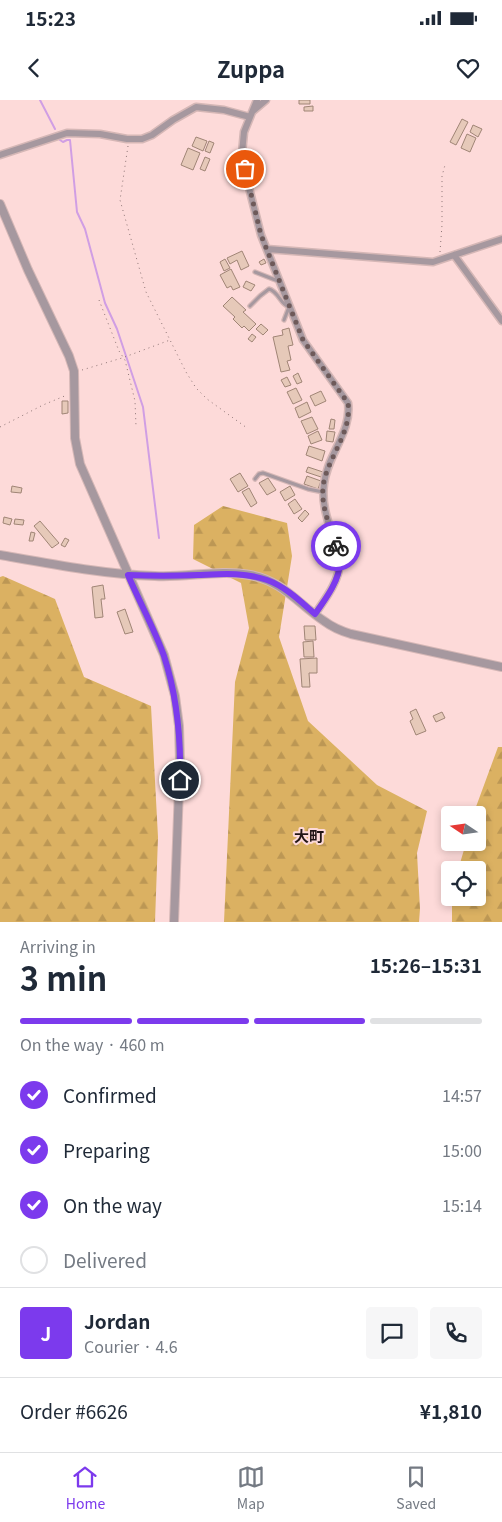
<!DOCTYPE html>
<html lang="en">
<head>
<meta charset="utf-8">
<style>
  :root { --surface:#fff; --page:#f6f6f7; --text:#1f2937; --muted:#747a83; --line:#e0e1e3; --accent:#7c3aed }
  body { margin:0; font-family:Georgia,"Noto Sans JP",serif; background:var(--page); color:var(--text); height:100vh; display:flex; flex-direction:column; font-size:19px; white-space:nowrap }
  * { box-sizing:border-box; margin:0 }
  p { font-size:16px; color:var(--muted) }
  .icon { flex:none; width:28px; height:28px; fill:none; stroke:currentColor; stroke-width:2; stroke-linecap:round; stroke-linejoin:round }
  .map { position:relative; height:822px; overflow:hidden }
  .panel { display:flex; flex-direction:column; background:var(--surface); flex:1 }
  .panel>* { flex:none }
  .needle { width:32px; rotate:283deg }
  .buttons { position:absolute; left:441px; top:706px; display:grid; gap:10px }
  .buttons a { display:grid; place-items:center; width:45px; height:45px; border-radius:5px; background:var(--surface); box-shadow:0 2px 8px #0003; font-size:25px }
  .pin { position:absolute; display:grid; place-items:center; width:42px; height:42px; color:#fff; margin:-21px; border:2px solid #fff; border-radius:50%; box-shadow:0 1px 5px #0007 }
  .courier { position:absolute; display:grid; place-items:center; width:50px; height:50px; margin:-25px; border:4px solid #7c3aed; border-radius:50%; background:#fff; color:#222; box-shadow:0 1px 6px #0007 }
  .head em { font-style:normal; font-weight:700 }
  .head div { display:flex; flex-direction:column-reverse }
  .head { display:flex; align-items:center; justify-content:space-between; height:85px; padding:0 20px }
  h1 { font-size:32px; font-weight:700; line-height:38px }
  .bar { display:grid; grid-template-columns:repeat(4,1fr); gap:8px 5px; align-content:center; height:60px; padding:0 20px }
  .bar i { height:6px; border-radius:4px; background:var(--line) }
  .bar .active { background:var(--accent) }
  .bar p { grid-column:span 4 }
  .line { display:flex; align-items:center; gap:12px; padding:0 20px; border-top:1px solid var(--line) }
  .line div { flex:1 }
  .round { display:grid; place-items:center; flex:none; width:52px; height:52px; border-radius:5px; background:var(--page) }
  ol { padding:0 20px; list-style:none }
  li { display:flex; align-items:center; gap:15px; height:55px }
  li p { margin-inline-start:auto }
  li .icon { padding:5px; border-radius:50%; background:var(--accent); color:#fff; stroke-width:4 }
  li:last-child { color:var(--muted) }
  li i { width:28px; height:28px; border:2px solid var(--line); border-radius:50% }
  .status { display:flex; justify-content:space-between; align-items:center; height:35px; padding:0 25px; background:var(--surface); direction:ltr }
  .status svg { height:14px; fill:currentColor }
  header { display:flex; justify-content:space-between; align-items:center; height:65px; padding:0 20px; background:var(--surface); font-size:22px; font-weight:700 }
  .dock { display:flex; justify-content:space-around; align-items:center; height:70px; border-top:1px solid var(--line); background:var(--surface); font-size:14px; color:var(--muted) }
  .dock a { display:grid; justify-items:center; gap:2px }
  .dock .active { color:var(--accent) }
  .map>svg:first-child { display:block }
  .forest { fill:url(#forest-firs) }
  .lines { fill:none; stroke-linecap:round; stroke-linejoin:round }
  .stream { stroke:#d09ee4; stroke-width:2 }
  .building { fill:#e6c9b9; stroke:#a08576 }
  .service-casing { stroke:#d5b7b6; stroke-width:5.5 }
  .minor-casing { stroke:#d5b7b6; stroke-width:9 }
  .tertiary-casing { stroke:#d5b7b6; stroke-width:10 }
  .path { stroke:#8d7575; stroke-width:1; stroke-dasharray:1 4; stroke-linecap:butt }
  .service { stroke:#a6989f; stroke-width:3 }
  .minor { stroke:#a6989f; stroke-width:6 }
  .tertiary { stroke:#a6989f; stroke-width:8 }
  .done { stroke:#6e5a5a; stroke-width:5; stroke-dasharray:0 9 }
  .route { stroke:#7c3aed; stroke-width:6 }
  .labels { text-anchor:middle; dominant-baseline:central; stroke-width:4; stroke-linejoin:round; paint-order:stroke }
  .quarter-label { font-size:15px; font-weight:bold; fill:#211515; stroke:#fddad9 }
</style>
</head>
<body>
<div class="status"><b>15:23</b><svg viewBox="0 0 49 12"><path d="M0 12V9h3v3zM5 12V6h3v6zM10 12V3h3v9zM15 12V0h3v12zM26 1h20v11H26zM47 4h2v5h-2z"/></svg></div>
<header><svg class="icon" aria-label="back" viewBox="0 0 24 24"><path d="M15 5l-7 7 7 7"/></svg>Zuppa<svg class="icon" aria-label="heart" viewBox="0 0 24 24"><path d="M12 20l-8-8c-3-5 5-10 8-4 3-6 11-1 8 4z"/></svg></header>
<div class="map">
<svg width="502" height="822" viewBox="0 0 502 822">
  <defs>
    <pattern id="forest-firs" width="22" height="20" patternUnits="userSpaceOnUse" patternTransform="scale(1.25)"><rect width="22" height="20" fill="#dbb162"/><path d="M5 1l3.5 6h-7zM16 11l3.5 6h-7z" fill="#bc9754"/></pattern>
  </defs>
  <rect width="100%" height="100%" fill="#fddad9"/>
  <path class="forest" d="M223,406L287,423L292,456L279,537L308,621L377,685L427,711L417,753L420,809L419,822H224L235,582L249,528L241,483L193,459L194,425Z
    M3,476L55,499L84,577L151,606L158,737L155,822H0V477Z
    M498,647H502V822H452V798H478V770H458L466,743L478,742V715H473Z"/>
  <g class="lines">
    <path class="stream" d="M40,0L55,29
      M60,40L63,42L67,40H70L77,112L85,129L105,203L117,229L143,307L159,438"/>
  </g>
  <path class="building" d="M299,0H310V4H299Z
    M313,6V11H304V7Z
    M462,19L468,22L456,45L450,42Z
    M473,25L482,29L478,37L470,32Z
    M467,34L476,38L470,52L461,48Z
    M196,37L207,41L203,51L192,46Z
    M209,41L214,43L210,53L205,51Z
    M188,48L200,53L193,70L181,65Z
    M205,57L210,59L205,71L200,69Z
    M242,151L249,166L241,170L237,160L230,164L227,158Z
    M225,159L230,168L224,171L220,162Z
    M264,159L266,163L261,165L259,162Z
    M231,169L240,187L233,190L231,186L227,188L220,175Z
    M246,181L255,185L251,191L243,187Z
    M232,197L246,210L243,212L256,224L249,231L244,226L242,228L233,219L235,217L223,206Z
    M261,224L268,230L263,235L256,229Z
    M289,228L293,245L288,246L291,260L287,261L290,270L281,272L273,237L283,235L282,230Z
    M252,234L256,237L252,242L248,239Z
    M298,273L302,282L297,284L293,276Z
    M287,277L291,285L285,287L281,280Z
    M296,288L302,300L293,304L287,292Z
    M321,291L326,301L315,306L310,296Z
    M62,301H68V313L62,314Z
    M307,302L311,312L299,318L295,308Z
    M312,317L318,329L307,334L301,321Z
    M331,319L335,320L334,329H329Z
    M318,331L322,340L311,344L308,336Z
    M327,331L335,332L333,342L326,341Z
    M309,346L325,351L322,361L306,355Z
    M308,367L323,372L321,377L306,372Z
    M240,373L248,386L238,392L230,379Z
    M307,376L321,381L318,389L304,384Z
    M268,378L276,390L267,395L259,383Z
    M12,386L22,388L21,393L11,392Z
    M290,386L295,395L285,401L280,392Z
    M249,388L257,403L251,407L242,392Z
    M295,399L302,409L294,414L288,404Z
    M305,410L309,414L302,422L298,418Z
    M4,417L12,419L10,425L3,423Z
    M15,419L24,420L23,425L14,424Z
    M40,421L59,443L52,448L34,426Z
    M31,432L35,433L33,441H29Z
    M65,438L69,440L65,447L61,445Z
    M103,485L105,499H101L103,517L95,518L92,487Z
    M125,509L133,532L125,534L117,512Z
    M304,526H315L316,540H305Z
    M313,541L314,557H304L303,542Z
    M317,558V573H309L310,587H302L300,559Z
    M416,609L426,631L416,635L410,621L413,619L410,612Z
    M442,612L445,618L436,622L433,616Z"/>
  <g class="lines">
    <defs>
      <path id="service" d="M255,172L278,181
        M250,206L260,196L269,189C279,192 280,204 289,207L284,220
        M255,379L259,374L263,373L308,389L323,392"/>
      <path id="minor" d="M257,0L244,32L242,53L248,84L261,135L303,240L348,303C352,332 327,355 324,384C321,405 329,424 335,444C337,449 340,457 340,462C339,482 325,499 315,514
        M253,11L266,0
        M0,55L67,33L100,34L127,39H142L152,35L173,20L196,7L224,10L250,17
        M267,149L433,162L502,139
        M454,155L502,221"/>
      <path id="tertiary" d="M0,104L28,170L69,256L74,271L75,338L80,364L164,555L175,596L179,626L180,662L174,822
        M0,455C51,464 103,474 155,476C186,478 220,469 250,475C283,481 298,504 324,521C332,527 341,531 351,534L502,567"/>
    </defs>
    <use href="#service" class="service-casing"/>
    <use href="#minor" class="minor-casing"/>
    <use href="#tertiary" class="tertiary-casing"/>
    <path class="path" d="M128,46L120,100L146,192L186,272L196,288L207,299L247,328
      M440,152L442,125V76L445,65
      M99,200L119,251L125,260L135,301L136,326
      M82,270L122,258L170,240
      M0,327L43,305L67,295"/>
    <use href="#service" class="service"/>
    <use href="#minor" class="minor"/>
    <use href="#tertiary" class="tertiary"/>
  </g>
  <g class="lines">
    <path class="done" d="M245,69L261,135L303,240L348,303C352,331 330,355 324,381C319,403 330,426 336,446"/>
    <path class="route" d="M180,680C181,637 177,596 164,556C155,530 139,501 128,475C152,476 175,476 198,475C222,474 244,472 267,480C286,487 300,501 315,514C325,500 340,480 340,462C340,457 337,451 336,446"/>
  </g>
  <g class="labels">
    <g class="quarter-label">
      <text x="309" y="735">大町</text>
    </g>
  </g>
</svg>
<div class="buttons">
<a><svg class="needle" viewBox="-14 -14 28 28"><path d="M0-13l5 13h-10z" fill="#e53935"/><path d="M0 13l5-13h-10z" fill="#747a83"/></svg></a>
<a><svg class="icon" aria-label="locate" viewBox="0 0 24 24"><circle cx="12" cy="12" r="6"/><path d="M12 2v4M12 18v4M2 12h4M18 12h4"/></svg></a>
</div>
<div class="pin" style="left:245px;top:69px;background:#ea580c"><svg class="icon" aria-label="bag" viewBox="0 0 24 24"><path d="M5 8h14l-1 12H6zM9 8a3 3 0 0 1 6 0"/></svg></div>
<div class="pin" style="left:180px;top:680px;background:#1f2937"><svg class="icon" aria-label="home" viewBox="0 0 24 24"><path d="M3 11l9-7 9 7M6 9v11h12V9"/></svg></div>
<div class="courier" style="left:336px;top:446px"><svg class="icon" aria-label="bike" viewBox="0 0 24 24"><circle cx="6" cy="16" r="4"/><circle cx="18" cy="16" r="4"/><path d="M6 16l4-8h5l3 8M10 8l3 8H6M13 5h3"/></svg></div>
</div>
<section class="panel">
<div class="head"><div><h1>3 min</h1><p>Arriving in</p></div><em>15:26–15:31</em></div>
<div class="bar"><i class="active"></i><i class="active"></i><i class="active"></i><i></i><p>On the way · 460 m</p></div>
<ol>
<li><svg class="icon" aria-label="check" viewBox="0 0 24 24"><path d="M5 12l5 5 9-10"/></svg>Confirmed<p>14:57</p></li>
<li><svg class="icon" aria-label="check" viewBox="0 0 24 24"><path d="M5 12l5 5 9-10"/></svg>Preparing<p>15:00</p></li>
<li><svg class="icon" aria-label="check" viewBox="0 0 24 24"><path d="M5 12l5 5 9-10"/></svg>On the way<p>15:14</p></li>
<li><i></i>Delivered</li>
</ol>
<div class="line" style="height:90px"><b class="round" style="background:var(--accent);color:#fff">J</b><div><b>Jordan</b><p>Courier · 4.6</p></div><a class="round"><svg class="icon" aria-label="chat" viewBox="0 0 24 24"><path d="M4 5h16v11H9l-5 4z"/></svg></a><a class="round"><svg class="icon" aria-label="phone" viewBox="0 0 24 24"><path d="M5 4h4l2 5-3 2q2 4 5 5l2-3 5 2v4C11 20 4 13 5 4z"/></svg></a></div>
<div class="line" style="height:65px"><div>Order #6626</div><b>¥1,810</b></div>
</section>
<nav class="dock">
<a class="active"><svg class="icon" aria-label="home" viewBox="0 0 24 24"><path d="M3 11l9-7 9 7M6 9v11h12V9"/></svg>Home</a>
<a><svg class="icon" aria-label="map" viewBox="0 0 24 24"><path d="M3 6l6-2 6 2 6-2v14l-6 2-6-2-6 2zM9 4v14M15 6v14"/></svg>Map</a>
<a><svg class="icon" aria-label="saved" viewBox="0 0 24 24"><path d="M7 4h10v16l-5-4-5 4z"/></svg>Saved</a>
</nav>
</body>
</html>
